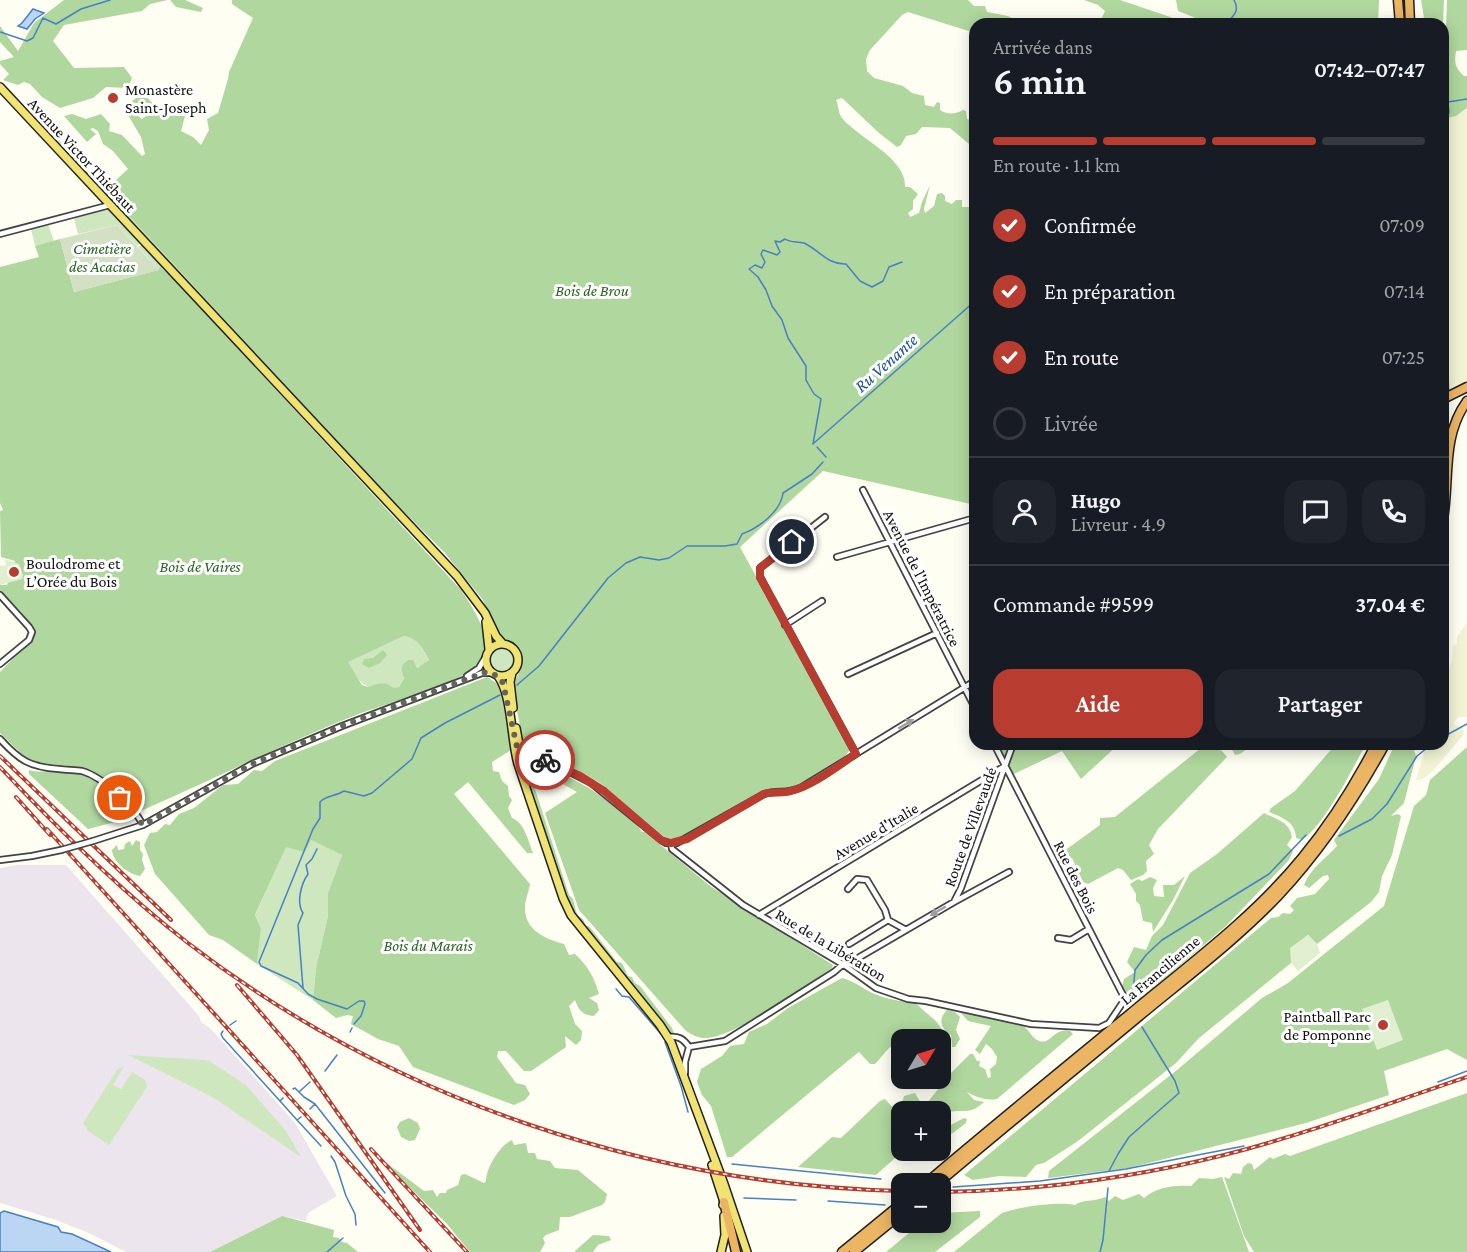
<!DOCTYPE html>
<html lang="fr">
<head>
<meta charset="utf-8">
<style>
  :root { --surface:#171b24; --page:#20242c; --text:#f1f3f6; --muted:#9ea1a6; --line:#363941; --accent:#b83c30 }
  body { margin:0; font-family:"Crimson Pro",serif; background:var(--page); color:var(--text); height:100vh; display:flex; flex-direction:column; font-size:22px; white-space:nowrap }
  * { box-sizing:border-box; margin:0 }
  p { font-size:20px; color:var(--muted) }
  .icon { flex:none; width:33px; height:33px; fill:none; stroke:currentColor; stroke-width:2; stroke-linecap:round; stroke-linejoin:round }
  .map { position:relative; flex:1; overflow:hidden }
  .side { position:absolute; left:969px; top:18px; width:480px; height:732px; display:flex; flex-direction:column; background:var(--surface); border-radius:18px; box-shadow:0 3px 15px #0003 }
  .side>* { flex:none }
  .needle { width:39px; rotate:52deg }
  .fabs { position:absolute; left:891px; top:1029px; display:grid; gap:12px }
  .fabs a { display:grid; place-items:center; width:60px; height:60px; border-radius:12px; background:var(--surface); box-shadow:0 3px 15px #0003; font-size:30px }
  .pin { position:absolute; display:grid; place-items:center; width:51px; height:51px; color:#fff; margin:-26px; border:3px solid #fff; border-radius:50%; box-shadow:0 2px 6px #0007 }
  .courier { position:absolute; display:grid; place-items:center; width:60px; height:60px; margin:-30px; border:4px solid #b83c30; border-radius:50%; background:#fff; color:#222; box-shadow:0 2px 8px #0007 }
  .head em { font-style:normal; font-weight:600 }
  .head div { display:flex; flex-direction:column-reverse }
  .head { display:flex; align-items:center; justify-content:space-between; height:102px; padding:0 24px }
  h1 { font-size:39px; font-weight:600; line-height:45px }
  .bar { display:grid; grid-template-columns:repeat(4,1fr); gap:9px 6px; align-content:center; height:72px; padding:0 24px }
  .bar i { height:8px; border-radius:4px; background:var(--line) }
  .bar .selected { background:var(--accent) }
  .bar p { grid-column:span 4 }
  .line { display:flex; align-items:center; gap:15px; padding:0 24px; border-top:2px solid var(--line) }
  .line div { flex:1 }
  .round { display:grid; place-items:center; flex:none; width:63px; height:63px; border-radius:18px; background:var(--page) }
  ol { padding:0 24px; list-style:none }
  li { display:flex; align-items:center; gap:18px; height:66px }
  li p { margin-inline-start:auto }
  li .icon { padding:6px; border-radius:50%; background:var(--accent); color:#fff; stroke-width:4 }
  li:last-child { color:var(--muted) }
  li i { width:33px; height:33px; border:3px solid var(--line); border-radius:50% }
  .cta { display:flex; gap:12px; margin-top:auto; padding:12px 24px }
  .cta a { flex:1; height:69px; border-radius:18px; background:var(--accent); color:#fff; font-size:24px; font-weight:600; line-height:69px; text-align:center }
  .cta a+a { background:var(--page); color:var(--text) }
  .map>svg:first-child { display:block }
  .industrial { fill:#ede5ed }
  .farmland { fill:#f1f3d4 }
  .green { fill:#cee7be }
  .forest { fill:#b0d79e; fill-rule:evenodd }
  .cemetery { fill:#d3e0c4 }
  .pitch { fill:#e0efcf }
  .water { fill:#bbd6f3; stroke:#4681c5; stroke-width:1.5 }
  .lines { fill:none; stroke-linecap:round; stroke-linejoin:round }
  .stream { stroke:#4681c5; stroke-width:1.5 }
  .street-casing { stroke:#434343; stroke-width:8 }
  .primary-casing { stroke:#212121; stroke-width:10 }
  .highway-casing { stroke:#212121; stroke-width:11 }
  .street { stroke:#fff; stroke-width:4.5 }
  .primary { stroke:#f0e372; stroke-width:7 }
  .highway { stroke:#ebb564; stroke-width:8 }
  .rail-casing { stroke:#b83c30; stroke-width:4 }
  .rail { stroke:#fff; stroke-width:1.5; stroke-dasharray:4.5; stroke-linecap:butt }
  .street-bridge-casing { stroke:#434343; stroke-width:8; stroke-linecap:butt }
  .street-bridge { stroke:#fff; stroke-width:4.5 }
  .oneway { fill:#9f9f9f }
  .done { stroke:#63635f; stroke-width:6; stroke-dasharray:0 10.8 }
  .route { stroke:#b83c30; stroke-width:8 }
  .poi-dot { fill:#b83c30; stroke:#fff; stroke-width:2 }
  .labels { text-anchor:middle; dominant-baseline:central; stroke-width:6; stroke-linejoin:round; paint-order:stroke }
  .poi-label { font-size:16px; fill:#101010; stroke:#fff; text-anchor:start }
  .street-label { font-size:16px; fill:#101010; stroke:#fff }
  .park-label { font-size:16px; font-style:italic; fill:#286423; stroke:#fff }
  .water-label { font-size:18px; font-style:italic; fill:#20549a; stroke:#fff }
</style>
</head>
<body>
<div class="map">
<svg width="1467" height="1252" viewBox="0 0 1467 1252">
  <rect width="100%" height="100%" fill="#fefef3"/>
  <path class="industrial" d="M17,865H66L199,1016L201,1022L211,1029L295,1123L337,1196L308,1213L306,1221L282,1216L210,1252H126L89,1233L53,1219L0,1203V868Z"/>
  <path class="farmland" d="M1467,109V384L1450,390L1443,310V119L1456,116Z
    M1467,623V717H1458L1453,724L1462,727L1464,734L1432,772L1421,780H1416L1426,746L1428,744H1443V687L1452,661L1453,646L1457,644V637Z"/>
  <path class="green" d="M55,137H56L320,422L306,411L71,158Z
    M107,208L138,239L140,243L137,246L117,225L78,234L74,218L75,216Z
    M48,224L54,241L35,246L31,229Z
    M141,245L152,254L173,278L163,268L159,270L138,247Z
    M404,636C418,637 423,649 429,661L416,668L408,660L403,664L401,669L404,677L399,687C366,693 363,687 347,662Z
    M487 661a14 14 0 1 1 28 0a14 14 0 1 1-28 0Z
    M311,840L342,855L328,893V916L316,968L313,1000L257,964L261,929L255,916L286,846Z
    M128,1055L205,1060L211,1062L246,1085L286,1131L301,1157L214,1098Z
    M124,1066L113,1085L121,1089L132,1072L145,1080L147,1087L109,1145L87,1130V1127L83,1123L117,1070Z"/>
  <path class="forest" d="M64,0H168L150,4L142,11L64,25L53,41L74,68L124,67L132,78L128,88L106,87L93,98L60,108L42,97L30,84L24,82L18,85L3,80L9,74L0,64V61L14,57L0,42V26L18,51L34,23Z
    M170,0H185L203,8L201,12L176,7Z
    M232,0H968L974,6H985L987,12L1008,16L1015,20L1013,24H975V33L908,12L902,15L870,50L866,59L867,71L874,78L903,86L912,93L924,96L925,105L934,107L937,102L940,103V110C947,115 956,114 963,110L966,111L967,119L975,121V149L950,128L922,127L916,134L906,136L901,145L897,147L879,133L842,98L836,100C839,106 838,113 842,118C858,138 907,158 905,187H910L918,194L913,201V209L908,213L910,217L919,213L922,202L930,185L924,209L925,213L934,206L937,194L942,193L945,196V201L952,204L956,200H962V207H971L975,202V505L823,471L740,547L850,749L846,755C829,767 811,783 791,788C781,791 770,787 760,792C739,802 690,843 668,838C655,835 618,796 604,786C582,770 556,761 531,751L523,741L512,686L520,671L522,657L518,649L499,637L483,600L444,552L387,495L105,190L128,169L113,151L103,144L98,131L93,128L90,129L96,134L87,142L64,116L72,114L86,119L101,114L110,124L109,131L122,135L142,156L145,154L141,137L128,115L133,112L142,119L148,115L144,103L133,105L131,103L133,100L144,94L156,107L155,115L185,116L181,131L193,137L201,145L209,130L207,119L218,113L228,79L229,72L253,18L232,4Z
    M1084,0H1120L1191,24H1099L1105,11L1098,5Z
    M1176,0H1379L1378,24H1211L1178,11Z
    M1421,0H1444L1443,24H1425Z
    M1447,0H1467V50L1456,51C1454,62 1455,68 1464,76H1467V108L1456,116L1443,119Z
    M60,239L74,292L158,270L160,267L173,278L461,590C473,609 499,644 478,665C457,685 385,704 356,715C283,744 214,779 143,810L137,807L145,797L120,778L114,784L83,768L29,761L0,733V672L31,640C37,621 12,604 0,591V585H7L15,561L1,557L0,511L3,510L0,503V267L39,257L35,246ZM404,636C418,638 423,649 429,660L417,668L413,660H408L403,664L401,669L404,678L399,687L393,688C385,680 377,684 368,687L362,685L348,662Z
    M1443,310L1450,390L1449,394L1443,397Z
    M383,650L387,655L380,663L369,668L362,664L364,659L373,658Z
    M487,677L501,686L511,750L492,762L493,771L499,772L502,781L508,786L509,796L512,800L508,808L512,818C525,823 528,841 533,853H527L468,782L454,794L530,884C529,891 525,900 525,907C524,930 545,939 564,944L569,955L575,954C588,966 594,977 599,994L589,998L597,1003L599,1010L594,1016C583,1015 579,1011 575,1000L569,1006L575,1024L582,1031L581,1040L576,1045L565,1036L566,1047L531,1071H524L506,1051H498L497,1057L516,1083L525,1085L530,1094L525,1100L514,1105L413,1067L399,1046L378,1039L351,1024L353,1016L347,1015L336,1018L313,1000L316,968L328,916V893L342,855L311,840L305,852L286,847L255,915L261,929L257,964L223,940L209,935L155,874L144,845L150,833L157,832L165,824L170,825L179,814L194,808L223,785L238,784L254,770L262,771L275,761Z
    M997,744H1119L1081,779L1062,751L1012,775Z
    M1206,744H1221L1219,750L1222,751L1227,757L1158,829L1149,845L1154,854L1146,861L1147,871L1143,875L1131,880L1123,870L1118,868L1088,884L1083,882L1072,858L1057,866L1053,859L1100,825V818L1115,817Z
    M1229,744H1254L1240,754L1235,755Z
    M1336,744H1366C1351,771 1326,823 1302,840L1296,838C1296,822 1282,817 1269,812L1271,808L1295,791Z
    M1395,744H1422L1414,751L1416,756L1404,803L1391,816L1398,814L1401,816L1392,855L1382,876L1379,892L1371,902L1317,944L1308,935L1291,948V963L1199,1038L1176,1063L1078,1141L1044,1163L1036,1165L1026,1177L1000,1176L973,1180L964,1175L1271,918L1278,917L1283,913L1290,914L1294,910L1290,906L1297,898L1315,894L1329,879L1328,875L1323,876L1309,888L1304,885C1311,868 1325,859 1337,846L1334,840L1379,779Z
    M1467,747V1060L1447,1049L1384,1071L1389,1095L1306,1123L1129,1168L1048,1178L1049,1171L1177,1070L1262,998L1288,983L1384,906L1414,806L1426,795L1430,780Z
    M533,763C566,773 592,788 618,809C627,817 636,822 642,832H645L710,886L833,965L832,968C803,987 739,1035 707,1038C699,1039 693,1035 686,1031L579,910L545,813L577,792L533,767Z
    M29,770C38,773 43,771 52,771C62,771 75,772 85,775C95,778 100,786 109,788C112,797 119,799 123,810L115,822L88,829L29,774Z
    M531,785L535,789L569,895L573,899L577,915L583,919L586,926H589L617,962L622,963L628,976L632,977L635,983L640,986L672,1028L674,1033L671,1035L668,1033L577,920L565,898L529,790Z
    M1264,813C1276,819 1290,822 1292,837L1287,845L1293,851L1289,860L1226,926L1135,1004L1131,997H1128L1122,987L1124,979L1135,972L1127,962L1134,947L1146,950L1152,936L1163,925L1190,873L1217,854Z
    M136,840L140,842V850L143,854L142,860L145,869L140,876C128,874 113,862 112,850L117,845L118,850L124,849L125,844L130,841L132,846Z
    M1185,876L1173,900L1153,932L1152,923L1143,921L1140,905L1136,901V894L1130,884L1138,879L1142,881L1150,877L1157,880L1153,888L1154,896L1164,897L1163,885H1174Z
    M842,978C854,981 862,988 872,993C886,999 901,1002 915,1002C925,1015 946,1022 943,1041L941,1042L940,1040H902L901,1046L896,1043L889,1048L875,1064H870L859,1052L855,1055L732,1157H727L711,1106L702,1095L697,1082L701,1069L722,1056L730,1046L744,1044L749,1032L767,1024L788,1008Z
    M947,1010L955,1012L960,1017L956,1030L960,1039L955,1047H952L951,1035C940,1028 938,1019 947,1010Z
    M960,1012L1021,1025C1029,1028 1031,1038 1039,1041C1051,1045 1054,1027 1070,1031L1073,1034L997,1099C986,1101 976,1097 967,1092L974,1100L984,1102C970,1115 965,1109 949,1112L941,1119L940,1112H902V1150L903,1151L876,1175L798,1167L832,1137L841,1138L880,1101L885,1099L895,1110L901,1107L904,1096L915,1093L921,1103H927L951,1073L970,1054H973L977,1061H980L979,1066L985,1069L988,1078L991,1077L990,1069L996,1064L997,1057L992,1049L986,1044L980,1054L975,1050L991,1026L968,1021Z
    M1467,1093V1252H1254L1244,1236L1224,1177L1229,1179L1233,1173L1241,1174L1243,1167L1248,1163L1252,1164L1254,1170L1270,1157L1273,1159L1285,1154L1290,1156Z
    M409,1118L418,1123L420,1129L415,1140L409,1141L401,1137L397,1127L400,1122Z
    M964,1118L967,1119L966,1123L953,1133L941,1138V1130Z
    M512,1140L514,1145L526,1143L528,1153H535L537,1159L550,1161L555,1168L578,1170L607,1194L605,1202L602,1205L570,1217H560L559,1230L546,1235L543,1238L545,1243L540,1252H470L447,1224L380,1158L424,1191L433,1190L437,1197L440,1193H446L447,1190L458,1185L461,1175L465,1174L484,1183L486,1181C486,1168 500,1145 512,1140Z
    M1222,1177L1249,1252H954L1002,1213C1019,1207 1057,1201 1075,1205C1082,1199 1095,1202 1105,1197L1109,1201L1115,1196L1123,1200L1139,1194L1144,1198C1157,1187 1174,1185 1191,1186L1199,1178L1213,1179Z
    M980,1211V1217L935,1252H886L921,1223L940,1222L941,1213Z
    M282,1216L334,1230L333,1237L339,1238L342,1242L347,1243L358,1252H210Z
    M593,1235L609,1236L611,1240L598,1245L593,1252H574Z"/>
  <path class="cemetery" d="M117,225L159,270L74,292L60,239Z"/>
  <path class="pitch" d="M5,559L19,564L23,575L22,579L0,585V566L6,565Z
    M1308,935L1317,944L1320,953L1298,971L1291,963L1290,948Z
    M1388,1000L1403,1040L1377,1050L1362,1009Z"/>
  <path class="water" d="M33,9L44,13L35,19L27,29L18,26L22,23Z
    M4,1211L58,1227L61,1232L72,1234L111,1252H0V1213Z"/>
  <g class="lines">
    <path class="stream" d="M1226,24C1234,15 1240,11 1234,0
      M0,32L27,41L33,38L43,18L56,24L81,9L110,0
      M1443,114L1449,113L1448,102L1467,99
      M814,443L975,301
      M813,444L821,399L814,394L806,380V366L788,338L782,320L772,306L766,290L758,277L749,269L755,265L762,268L765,262L761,254L763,250L777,255L780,252L775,241L780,242L785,239C791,243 797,241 804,243C819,250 828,265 846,264L860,281L872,287L883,281L889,267L902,262
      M817,447L826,457
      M517,685L539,666L608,578L626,563L640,557L659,560L669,558L687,546H725L737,544L742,534C759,528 781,511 783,493L812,474L823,462
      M1443,737L1467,724
      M1339,836L1372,819L1387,804L1417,756L1432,744
      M303,988L298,925L303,913C296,903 301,884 308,874L306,865L312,859L317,849
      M616,989L622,996L629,997L661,1034
      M1132,1004L1135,970L1146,955L1162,940L1269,874L1306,835
      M354,1024L361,1016L365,1004L364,1001H359L347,1009L317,999L308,994L298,983L261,966L259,962L313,829L320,818V802C325,796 336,796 344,791L364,796L372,793L412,759L421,738L445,723L500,695
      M230,1025L236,1021
      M223,1031L221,1034L223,1038L280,1101
      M350,1032L352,1028
      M663,1036V1037
      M665,1042L681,1086L688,1112
      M325,1071L337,1055
      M1438,1082L1467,1071
      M293,1089L295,1088L304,1097L315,1104L310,1109
      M300,1091L310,1082
      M283,1098L280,1101L297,1120
      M315,1104L385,1193
      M301,1117L297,1120L321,1146
      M331,1156L335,1162L346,1196L355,1214L356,1225
      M732,1164L881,1179
      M1109,1171L1118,1154L1129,1137L1179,1093L1175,1081L1142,1027
      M953,1187L1040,1181L1126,1169L1244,1146
      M744,1198L796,1200
      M828,1201L885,1205
      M327,1252L343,1238
      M1100,1252L1103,1240L1108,1188"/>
    <defs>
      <path id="street" d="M0,234L110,205
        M863,490L975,708
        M825,517L760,568V577L856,754
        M837,557L975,518
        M0,595L29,627L32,632L29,640L0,664
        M785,625L822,601
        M848,674L937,633
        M467,676L479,668L485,658
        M0,739C20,761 30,767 59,769C67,770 75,770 82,771C103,777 133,806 143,825
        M520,749L535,754L591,783L661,840L666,843H677L764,794C779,790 787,794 802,787L975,681
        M93,841L143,825L252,764L342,726L482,673H492
        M671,843L672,849L743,905L844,965L876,988L908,999L926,1001L1031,1024L1099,1028L1109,1023L1125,999L994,744
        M0,860L32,856L61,850
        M848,889L857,879L867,880L885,910L888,920L906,930
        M954,902L1009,872
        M759,915L1005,766
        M1058,938L1071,940L1089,929
        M849,944L888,920
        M668,1037C678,1036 683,1038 689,1047
        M689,1047L725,1041L834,972L841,966L846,965L954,902L961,888L1013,744
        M685,1073V1062L689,1047"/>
      <path id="primary" d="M0,87L457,576L485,613L496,636L503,644
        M486,622L489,649
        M486 660a16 16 0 1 1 32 0a16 16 0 1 1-32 0Z
        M512,673L510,682L513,708
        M498,676C512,694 511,740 518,764L563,898L571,915L660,1025L671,1042L724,1184L747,1252
        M516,728L522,761
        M712,1165L724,1202L723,1205
        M721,1252L725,1235L724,1216"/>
      <path id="highway" d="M1398,0L1400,24
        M1409,0L1410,24
        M1443,399L1467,387
        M1443,519C1450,479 1441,437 1467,401
        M925,1184C993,1126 1062,1070 1131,1013C1190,964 1253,918 1302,858C1331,823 1355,785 1376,744
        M937,1184C1003,1128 1070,1074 1137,1018C1184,979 1235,941 1278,896C1321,850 1355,799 1385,744
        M724,1202L736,1252
        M842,1252L902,1203
        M854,1252L902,1213"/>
    </defs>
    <use href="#street" class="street-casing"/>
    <use href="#primary" class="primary-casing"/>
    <use href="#highway" class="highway-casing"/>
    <use href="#street" class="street"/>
    <use href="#primary" class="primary"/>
    <use href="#highway" class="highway"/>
    <defs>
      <path id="rail" d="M0,756L171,920
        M0,767C59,830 120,890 188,943C391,1099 646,1185 902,1191
        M16,797L50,835
        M47,829L430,1252
        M237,985L297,1055L420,1230
        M371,1149L467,1252
        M940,1192C1036,1191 1132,1178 1224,1155C1307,1134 1387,1104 1467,1077"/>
    </defs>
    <use href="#rail" class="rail-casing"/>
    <use href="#rail" class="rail"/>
    <defs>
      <path id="street-bridge" d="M61,850L93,841"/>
    </defs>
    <use href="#street-bridge" class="street-bridge-casing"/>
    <use href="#street-bridge" class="street-bridge"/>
  </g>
  <defs><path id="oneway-solid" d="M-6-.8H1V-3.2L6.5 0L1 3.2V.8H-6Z" transform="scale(1.5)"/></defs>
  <g class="oneway">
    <use href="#oneway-solid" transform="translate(906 724) rotate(-31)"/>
    <use href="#oneway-solid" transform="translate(938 911) rotate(150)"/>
  </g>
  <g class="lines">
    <path class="done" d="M120,798L143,825L252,764L342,726L486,672L498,676L503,683L517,747L545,760"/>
    <path class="route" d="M545,760L580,776L604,791L661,840L671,843L687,839L764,794C773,791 782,794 791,791C814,785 836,767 856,754L760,577V568L792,542"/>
  </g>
  <g class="poi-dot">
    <circle cx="113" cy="98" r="6"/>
    <circle cx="14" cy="572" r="6"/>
    <circle cx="1383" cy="1025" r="6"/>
  </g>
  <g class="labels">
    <g class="poi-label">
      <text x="125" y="89">Monastère<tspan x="125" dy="18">Saint-Joseph</tspan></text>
      <text x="26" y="563">Boulodrome et<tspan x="26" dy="18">L’Orée du Bois</tspan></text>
      <text x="1371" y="1016" text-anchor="end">Paintball Parc<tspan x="1371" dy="18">de Pomponne</tspan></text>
    </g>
    <g class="street-label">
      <text transform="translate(82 155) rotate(47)">Avenue Victor Thiébaut</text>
      <text transform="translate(922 578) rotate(63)">Avenue de l'Impératrice</text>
      <text transform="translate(970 827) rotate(-70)">Route de Villevaudé</text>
      <text transform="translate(876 831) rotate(-31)">Avenue d'Italie</text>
      <text transform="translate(1076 877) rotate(63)">Rue des Bois</text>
      <text transform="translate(831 945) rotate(31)">Rue de la Libération</text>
      <text transform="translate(1160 970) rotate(-40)">La Francilienne</text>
    </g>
    <g class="park-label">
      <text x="102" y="248">Cimetière<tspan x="102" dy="18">des Acacias</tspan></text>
      <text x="592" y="290">Bois de Brou</text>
      <text x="200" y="566">Bois de Vaires</text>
      <text x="428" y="945">Bois du Marais</text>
    </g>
    <g class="water-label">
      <text transform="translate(886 363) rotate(-42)">Ru Venante</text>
    </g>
  </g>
</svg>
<div class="fabs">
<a><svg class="needle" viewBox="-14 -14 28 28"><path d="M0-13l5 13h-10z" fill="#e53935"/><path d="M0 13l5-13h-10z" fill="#9ea1a6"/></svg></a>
<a>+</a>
<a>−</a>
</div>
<div class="pin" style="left:120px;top:798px;background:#ea580c"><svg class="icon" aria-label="bag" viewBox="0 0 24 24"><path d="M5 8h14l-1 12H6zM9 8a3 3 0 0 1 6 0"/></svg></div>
<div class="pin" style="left:792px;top:542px;background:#1f2937"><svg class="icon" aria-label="home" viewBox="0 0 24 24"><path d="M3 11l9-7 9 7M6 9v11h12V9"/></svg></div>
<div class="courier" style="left:545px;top:760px"><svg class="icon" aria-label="bike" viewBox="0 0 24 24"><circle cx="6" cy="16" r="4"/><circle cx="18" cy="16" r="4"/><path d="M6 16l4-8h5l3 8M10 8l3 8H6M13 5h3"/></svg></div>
<section class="side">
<div class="head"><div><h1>6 min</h1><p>Arrivée dans</p></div><em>07:42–07:47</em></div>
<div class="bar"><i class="selected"></i><i class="selected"></i><i class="selected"></i><i></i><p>En route · 1.1 km</p></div>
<ol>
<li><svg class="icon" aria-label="check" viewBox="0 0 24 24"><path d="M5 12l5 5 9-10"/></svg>Confirmée<p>07:09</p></li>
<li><svg class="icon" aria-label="check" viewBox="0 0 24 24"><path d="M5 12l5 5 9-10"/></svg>En préparation<p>07:14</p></li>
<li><svg class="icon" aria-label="check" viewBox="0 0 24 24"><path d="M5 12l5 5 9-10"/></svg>En route<p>07:25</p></li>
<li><i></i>Livrée</li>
</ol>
<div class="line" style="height:108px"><a class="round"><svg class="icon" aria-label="person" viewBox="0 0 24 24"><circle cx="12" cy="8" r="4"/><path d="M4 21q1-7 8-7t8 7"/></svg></a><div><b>Hugo</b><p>Livreur · 4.9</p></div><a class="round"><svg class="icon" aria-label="chat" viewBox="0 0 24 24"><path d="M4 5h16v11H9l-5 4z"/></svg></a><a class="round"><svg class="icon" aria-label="phone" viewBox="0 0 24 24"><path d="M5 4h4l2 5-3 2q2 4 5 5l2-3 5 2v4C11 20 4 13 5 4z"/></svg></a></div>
<div class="line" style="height:78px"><div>Commande #9599</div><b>37.04 €</b></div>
<div class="cta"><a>Aide</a><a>Partager</a></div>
</section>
</div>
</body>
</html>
